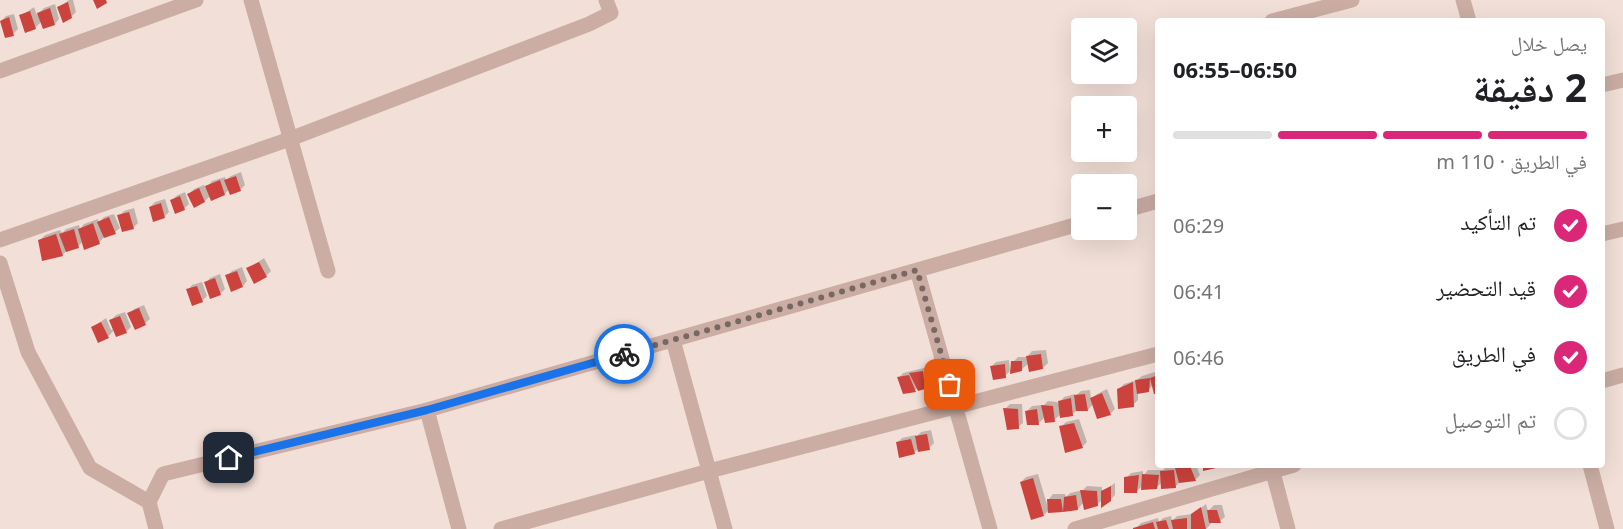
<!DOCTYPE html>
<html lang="ar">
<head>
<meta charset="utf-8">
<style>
  :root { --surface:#fff; --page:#f2f2f2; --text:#202124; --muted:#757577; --line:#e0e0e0; --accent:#db2777 }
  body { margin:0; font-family:"Noto Sans","Noto Naskh Arabic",sans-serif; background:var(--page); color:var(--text); direction:rtl; height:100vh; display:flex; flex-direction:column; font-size:22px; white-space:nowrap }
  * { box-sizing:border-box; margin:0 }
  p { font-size:20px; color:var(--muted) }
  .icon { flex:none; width:33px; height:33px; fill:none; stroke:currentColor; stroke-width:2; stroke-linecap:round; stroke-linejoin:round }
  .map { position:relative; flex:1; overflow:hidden; direction:ltr }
  .panel { position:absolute; left:1155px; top:18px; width:450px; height:450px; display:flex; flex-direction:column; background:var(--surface); border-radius:6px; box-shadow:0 6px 24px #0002; direction:rtl }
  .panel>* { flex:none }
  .tools { position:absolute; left:1071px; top:18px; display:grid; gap:12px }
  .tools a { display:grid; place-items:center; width:66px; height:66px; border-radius:6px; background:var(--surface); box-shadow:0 6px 24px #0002; font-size:30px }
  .pin { position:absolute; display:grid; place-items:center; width:51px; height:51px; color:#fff; margin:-26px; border-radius:12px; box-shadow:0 3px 9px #0006 }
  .courier { position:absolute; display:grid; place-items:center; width:60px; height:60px; margin:-30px; border:4px solid #1a73e8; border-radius:50%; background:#fff; color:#222; box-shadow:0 2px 8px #0007 }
  .headline em { font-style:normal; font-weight:700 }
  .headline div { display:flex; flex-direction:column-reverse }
  .headline { display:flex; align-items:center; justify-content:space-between; height:102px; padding:0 18px }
  h1 { font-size:39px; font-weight:700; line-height:45px }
  .bar { display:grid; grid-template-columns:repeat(4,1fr); gap:9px 6px; align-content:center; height:72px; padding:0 18px }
  .bar i { height:8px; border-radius:4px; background:var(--line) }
  .bar .current { background:var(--accent) }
  .bar p { grid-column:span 4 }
  ol { padding:0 18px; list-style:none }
  li { display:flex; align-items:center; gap:18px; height:66px }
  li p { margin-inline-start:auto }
  li .icon { padding:6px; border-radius:50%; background:var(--accent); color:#fff; stroke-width:4 }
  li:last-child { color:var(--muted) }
  li i { width:33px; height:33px; border:3px solid var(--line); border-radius:50% }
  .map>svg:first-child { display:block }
  .shadow { fill:#0003 }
  .building { fill:#cc423c }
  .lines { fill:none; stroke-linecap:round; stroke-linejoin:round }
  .minor { stroke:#cbada3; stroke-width:15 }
  .done { stroke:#776864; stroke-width:6; stroke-dasharray:0 10.8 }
  .route { stroke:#1a73e8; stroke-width:8 }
</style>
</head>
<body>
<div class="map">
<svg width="1623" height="529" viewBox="0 0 1623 529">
  <rect width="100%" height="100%" fill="#f2e0d8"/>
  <path class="shadow" d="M69,0H73L76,12L71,17L59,7Z
    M55,4L59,19L55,24L42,21L35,28L21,16L34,7L37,15L44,8Z
    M14,14L18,29L13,34L1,21L6,16Z
    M241,172L245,185L241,189L231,193L229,189L225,194L211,195L205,201L194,206L189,194L194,189L204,185L206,188L212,181L225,177L226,180L231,176Z
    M185,192L189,204L184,209L172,201L176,196Z
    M165,199L169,212L164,217L150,207L155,202Z
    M134,208L138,223L133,228L119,216L124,211Z
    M114,214L120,228L115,232L104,237L99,243L83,241L78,247L67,250L63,255L40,240L45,235L60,230L62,233L66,229L79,225L80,229L84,224L98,219L99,222L104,217Z
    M264,258L271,271L266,276L248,269Z
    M242,267L247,281L243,286L227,276L232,271Z
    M220,274L225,289L220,294L206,283L210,278Z
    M202,282L207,296L202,301L188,290L192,285Z
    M144,305L150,319L145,323L129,314L134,309Z
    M125,312L131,327L126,332L114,330L108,337L93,327L106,318L111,330L114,329L111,320L116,315Z
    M1046,350L1048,363L1043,368L1029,363L1021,370L1013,362L1018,357H1027L1032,351Z
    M1009,360L1010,371L1005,376L991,367L996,362Z
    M928,367L929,383L924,388H918L915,390L899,378L903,373Z
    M1158,371V392L1153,385L1148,390L1138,392V400L1133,405L1119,389L1124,384L1137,380L1142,376Z
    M1107,389L1115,409L1110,414L1093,404L1088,410H1077L1072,415L1061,414L1054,420L1045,417L1038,424L1027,411L1032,406L1042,405V407L1048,401L1057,402L1058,404L1064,397L1075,394V396L1081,391L1090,390L1091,399L1097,394Z
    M1010,404H1022L1023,423L1018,427L1005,409Z
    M1079,419L1087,442L1082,447L1061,427L1066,422Z
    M931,430L934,443L929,448H919L914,453L897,443L902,438L916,435V437L921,432Z
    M1180,465H1196L1200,475L1195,480L1181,481L1175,487L1162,482L1156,488L1143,485L1136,492L1126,478L1131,473L1143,471V476L1148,470H1163L1166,467Z
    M1038,474L1048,508L1049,499L1053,494H1065L1066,497L1070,493L1083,490L1087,486L1102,487V492L1115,483V495L1110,500L1103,499L1098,504L1084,502L1078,509L1050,511V509L1044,515L1021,482L1026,477Z
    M1206,504L1208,511L1214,505H1222L1225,517L1220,521L1210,522L1211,524L1206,529H1136L1141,523L1158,518L1159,522L1163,518L1171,516L1172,521L1177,516L1193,514Z"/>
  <path class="building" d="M93,0H106L107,3L97,9Z
    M68,2L72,18L63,23L57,7Z
    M50,8L55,25L43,29L37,13Z
    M30,11L36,29L25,33L19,15Z
    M9,17L14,36L5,38L0,21Z
    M236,176L241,191L230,195L224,180Z
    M220,180L225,195L211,201L205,186Z
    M199,188L205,202L194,208L187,194Z
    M180,196L185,210L175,214L170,200Z
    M161,203L165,218L153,222L149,207Z
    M129,212L134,229L122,232L117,215Z
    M109,217L116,234L104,238L97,222Z
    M93,223L100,244L84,250L78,229Z
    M74,229L79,248L66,252L59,234Z
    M56,234L63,256L42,261L38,240Z
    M259,262L267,277L254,284L246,268Z
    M237,271L243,287L231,292L225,275Z
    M215,278L221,295L210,299L204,282Z
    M197,286L203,302L192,306L186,289Z
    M139,308L146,325L135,330L127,313Z
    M120,316L127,333L116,337L109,320Z
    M101,322L109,338L98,343L91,327Z
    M1041,354L1043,369L1029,372L1026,356Z
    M1011,361H1022V371L1010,374Z
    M1005,364L1006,378L993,380L990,366Z
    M923,371L925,389L918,391L909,373Z
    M909,375L916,392L903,394L897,377Z
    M1158,375V394H1154L1150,378Z
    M1150,378L1149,392L1137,394L1135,380Z
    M1133,382L1134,407L1118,409L1117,389Z
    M1102,393L1111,415L1097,419L1090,398Z
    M1085,394L1088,411H1076L1074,395Z
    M1071,398L1073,416L1060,418L1058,401Z
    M1041,405L1053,406L1055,422L1045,423Z
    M1003,408L1018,409L1019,429L1007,430Z
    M1037,409L1039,425H1027L1025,411Z
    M1074,423L1083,448L1065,453L1059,426Z
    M927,434L930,450L918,452L915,436Z
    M911,439L915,454L899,458L896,442Z
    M1203,465H1225V466L1203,471Z
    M1190,466L1196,481L1179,483L1175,468Z
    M1174,470L1176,488L1161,489L1160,471Z
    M1142,474L1159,475L1157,489L1141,490Z
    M1139,475L1137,493H1124V477Z
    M1033,478L1044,516L1031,520L1020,482Z
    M1111,486V501L1101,508V491Z
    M1080,490L1097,491L1098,506L1084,510Z
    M1076,495L1078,510L1063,512L1064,497Z
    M1047,499H1061L1063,512L1048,513Z
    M1201,507L1206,529H1191V514Z
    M1207,510H1217L1221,523H1209Z
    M1187,518V529H1173L1171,520Z
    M1166,520L1169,529H1158L1156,522Z
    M1153,522L1155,529H1133V528Z"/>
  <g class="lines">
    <path class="minor" d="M251,0L328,271
      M1463,0L1469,21
      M1272,21L1352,0
      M0,71L196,0
      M1602,85L1623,80
      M1126,210L1158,201
      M1602,234L1623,229
      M0,240L290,139L589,24L611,13L606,0
      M0,263L28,352L90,468L149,502
      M917,270L990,529
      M673,340L725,529
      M1602,381L1623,375
      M427,410L459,529
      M1271,465L1288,529
      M1590,465L1607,529
      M156,529L149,502L163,474L427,410L1082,223
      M501,529L709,471L1158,354
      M1075,529L1294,465"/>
  </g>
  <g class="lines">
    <path class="done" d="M624,354L917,270L950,385"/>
    <path class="route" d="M229,458L427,410L624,354"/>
  </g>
</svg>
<div class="tools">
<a><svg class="icon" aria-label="layers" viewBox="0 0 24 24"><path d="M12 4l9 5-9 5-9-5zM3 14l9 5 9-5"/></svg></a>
<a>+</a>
<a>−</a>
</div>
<div class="pin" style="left:950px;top:385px;background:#ea580c"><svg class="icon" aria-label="bag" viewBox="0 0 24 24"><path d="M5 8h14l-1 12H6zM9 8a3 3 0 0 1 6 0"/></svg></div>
<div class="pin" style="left:229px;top:458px;background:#1f2937"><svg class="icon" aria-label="home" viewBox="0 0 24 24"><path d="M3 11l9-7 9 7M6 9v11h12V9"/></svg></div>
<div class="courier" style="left:624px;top:354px"><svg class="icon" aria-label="bike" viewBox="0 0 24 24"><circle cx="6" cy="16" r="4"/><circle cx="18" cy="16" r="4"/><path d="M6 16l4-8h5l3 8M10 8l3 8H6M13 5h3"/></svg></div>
<section class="panel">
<div class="headline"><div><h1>2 دقيقة</h1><p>يصل خلال</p></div><em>06:50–06:55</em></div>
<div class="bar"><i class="current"></i><i class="current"></i><i class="current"></i><i></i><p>في الطريق · 110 m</p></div>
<ol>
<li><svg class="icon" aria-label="check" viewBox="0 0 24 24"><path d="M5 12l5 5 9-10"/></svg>تم التأكيد<p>06:29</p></li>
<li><svg class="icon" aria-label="check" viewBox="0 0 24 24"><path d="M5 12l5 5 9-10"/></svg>قيد التحضير<p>06:41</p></li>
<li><svg class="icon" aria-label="check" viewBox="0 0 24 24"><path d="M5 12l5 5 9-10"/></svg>في الطريق<p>06:46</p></li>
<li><i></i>تم التوصيل</li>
</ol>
</section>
</div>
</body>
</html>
